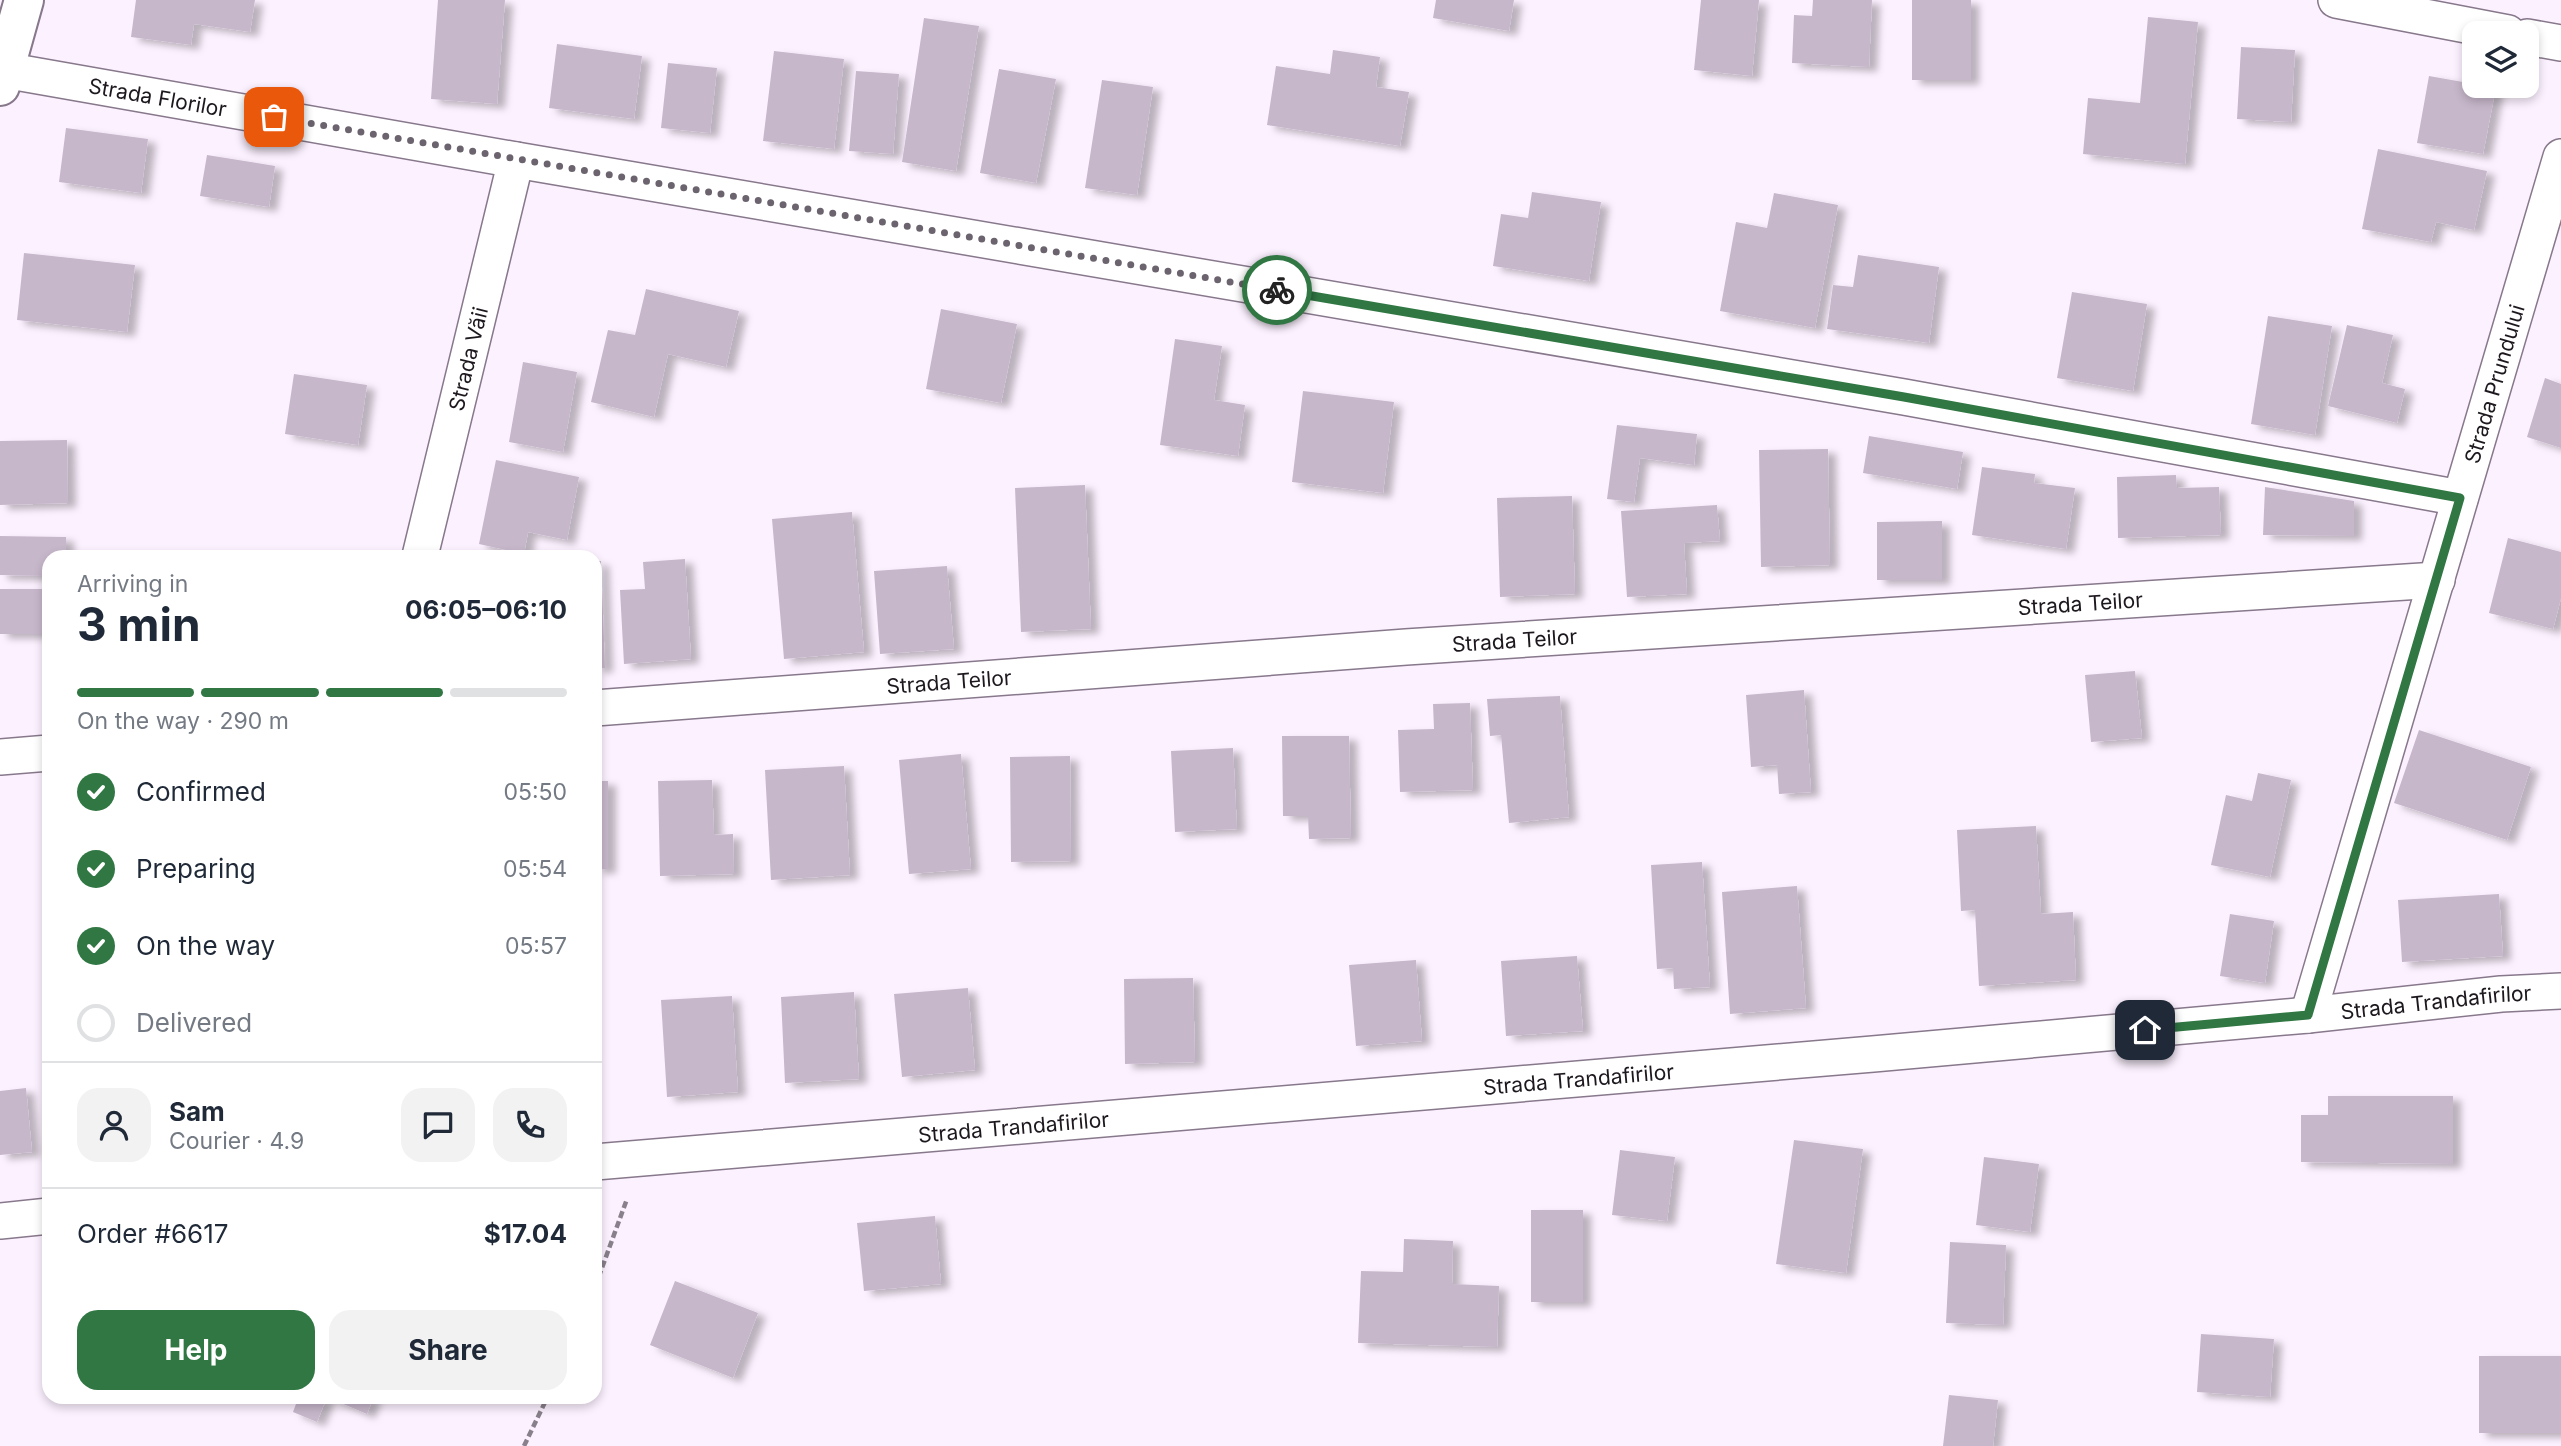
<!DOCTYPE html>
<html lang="en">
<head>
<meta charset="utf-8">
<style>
  :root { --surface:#fff; --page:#f2f2f3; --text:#1f2937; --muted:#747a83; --line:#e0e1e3; --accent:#307743 }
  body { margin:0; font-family:Inter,sans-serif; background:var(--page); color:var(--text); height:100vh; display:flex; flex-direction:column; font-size:26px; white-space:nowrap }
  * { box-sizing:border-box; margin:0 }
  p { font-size:23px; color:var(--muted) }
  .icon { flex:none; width:38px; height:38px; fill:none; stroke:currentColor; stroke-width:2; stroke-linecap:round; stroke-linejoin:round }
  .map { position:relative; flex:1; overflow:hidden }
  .details { position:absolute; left:42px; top:550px; width:560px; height:854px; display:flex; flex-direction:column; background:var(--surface); border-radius:21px; box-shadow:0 4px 10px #0003 }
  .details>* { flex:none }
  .tools { position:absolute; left:2462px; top:21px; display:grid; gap:14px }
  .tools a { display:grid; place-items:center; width:77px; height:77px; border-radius:14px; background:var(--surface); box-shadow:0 4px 10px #0003; font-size:35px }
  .pin { position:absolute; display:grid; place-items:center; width:60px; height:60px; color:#fff; margin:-30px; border-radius:14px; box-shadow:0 4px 10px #0006 }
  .courier { position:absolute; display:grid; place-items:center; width:70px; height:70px; margin:-35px; border:5px solid #307743; border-radius:50%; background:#fff; color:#222; box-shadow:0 2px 9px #0007 }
  .headline em { font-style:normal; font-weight:700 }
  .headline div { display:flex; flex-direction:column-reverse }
  .headline { display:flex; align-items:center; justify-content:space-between; height:119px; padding:0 35px }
  h1 { font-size:46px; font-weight:700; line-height:52px }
  .bar { display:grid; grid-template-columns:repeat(4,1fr); gap:10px 7px; align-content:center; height:84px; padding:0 35px }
  .bar i { height:9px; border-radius:5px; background:var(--line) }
  .bar .current { background:var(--accent) }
  .bar p { grid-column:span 4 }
  .line { display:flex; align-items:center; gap:18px; padding:0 35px; border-top:2px solid var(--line) }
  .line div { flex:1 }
  .round { display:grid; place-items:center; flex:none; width:74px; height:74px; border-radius:21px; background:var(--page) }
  ol { padding:0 35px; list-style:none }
  li { display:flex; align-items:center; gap:21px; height:77px }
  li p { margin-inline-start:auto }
  li .icon { padding:7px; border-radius:50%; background:var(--accent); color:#fff; stroke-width:4 }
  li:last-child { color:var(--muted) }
  li i { width:38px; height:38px; border:4px solid var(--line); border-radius:50% }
  .action { display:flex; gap:14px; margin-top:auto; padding:14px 35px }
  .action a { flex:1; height:80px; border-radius:21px; background:var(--accent); color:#fff; font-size:28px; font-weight:700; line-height:80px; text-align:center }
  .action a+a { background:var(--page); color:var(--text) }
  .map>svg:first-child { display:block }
  .building { fill:#c7b7cb; filter:url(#shadow) }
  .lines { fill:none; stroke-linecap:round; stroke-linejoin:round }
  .minor-casing { stroke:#87788b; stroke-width:38 }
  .secondary-casing { stroke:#87788b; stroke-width:42 }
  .path { stroke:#88808a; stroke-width:4.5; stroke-dasharray:7 3.5; stroke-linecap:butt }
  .minor { stroke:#fff; stroke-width:35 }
  .secondary { stroke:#fff; stroke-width:38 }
  .done { stroke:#6b636d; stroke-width:7; stroke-dasharray:0 12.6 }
  .route { stroke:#307743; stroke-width:9 }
  .labels { text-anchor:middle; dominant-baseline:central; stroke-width:5; stroke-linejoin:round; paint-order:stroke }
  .street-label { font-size:21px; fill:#1d171e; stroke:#fff }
</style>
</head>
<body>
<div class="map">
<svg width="2561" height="1446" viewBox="0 0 2561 1446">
  <defs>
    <filter id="shadow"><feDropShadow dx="8" dy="4.5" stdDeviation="3.5" flood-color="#0004"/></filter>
  </defs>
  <rect width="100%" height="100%" fill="#fcf1ff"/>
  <path class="building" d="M136,0H255L250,32L194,24L191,45L131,37Z
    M438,0H505L497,104L431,99Z
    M1436,0H1514L1509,31L1433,18Z
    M1701,0H1759L1752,76L1694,70Z
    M1813,0H1872L1869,67L1792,63L1794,15L1812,16Z
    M1912,0H1971V80H1912Z
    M2148,17L2198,22L2185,164L2083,154L2088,98L2140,103Z
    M924,18L979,26L956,171L902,162Z
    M557,44L642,56L634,119L549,108Z
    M2241,47L2295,50L2291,122L2237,119Z
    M1333,50L1380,57L1376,87L1409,92L1400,146L1267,125L1276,66L1330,74Z
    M774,51L844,59L834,149L763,141Z
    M668,63L717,68L710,133L661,128Z
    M999,69L1056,79L1036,183L980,173Z
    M856,71L899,74L893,154L849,151Z
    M2429,76L2474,84V86L2496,87L2483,154L2417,143Z
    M1102,80L1153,87L1137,195L1085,188Z
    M66,128L148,139L141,193L59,182Z
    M2378,149L2487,171L2474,230L2436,222L2431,242L2362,229Z
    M207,155L275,166L269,207L200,196Z
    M1532,192L1601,202L1589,281L1493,266L1501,214L1528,218Z
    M1774,193L1838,205L1815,328L1720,311L1736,222L1767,228Z
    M24,253L135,265L127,332L17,320Z
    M1858,255L1939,267L1929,343L1827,329L1833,285L1853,287Z
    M646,289L739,311L726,367L668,354L654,417L591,402L608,330L635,335Z
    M2072,292L2147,304L2133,391L2057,378Z
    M941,309L1017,324L1001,403L926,389Z
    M2268,316L2332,326L2315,435L2251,424Z
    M2347,325L2393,335L2382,383L2405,389L2397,423L2328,406Z
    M1175,339L1222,346L1214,400L1245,405L1238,456L1160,445Z
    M523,362L577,372L563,452L509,442Z
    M294,374L367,385L358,445L285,434Z
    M2545,378L2561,384V448L2527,437Z
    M1303,391L1394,402L1383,493L1292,482Z
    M1617,425L1697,434L1694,465L1640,458L1634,502L1607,499Z
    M1869,436L1963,452L1957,489L1863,473Z
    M67,440L68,503L0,505V441Z
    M1828,449L1830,565L1761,567L1759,450Z
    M496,460L579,477L567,540L528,532L524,554L479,544Z
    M1982,467L2035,474L2034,483L2075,488L2066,549L1972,535Z
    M2176,475L2177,488L2219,487L2221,535L2118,538L2117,477Z
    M1085,485L1091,629L1021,632L1015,488Z
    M2265,487L2354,501V536L2263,535Z
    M1572,496L1575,594L1500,597L1497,498Z
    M1717,505L1720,541L1684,543L1687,594L1627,597L1621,511Z
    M852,512L864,652L784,659L772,519Z
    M1942,521V580H1877V522Z
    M0,536L66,537V556H49V576L0,575Z
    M2508,538L2561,552V598L2553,629L2489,613Z
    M685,559L691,659L624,664L620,590L645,589L643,562Z
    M595,561H601L605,668H595Z
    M947,566L954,649L880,654L874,571Z
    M0,589H49V634H0Z
    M2135,671L2142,738L2091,742L2085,675Z
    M1804,690L1811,792L1779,794L1777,765L1751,767L1746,695Z
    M1560,696L1569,817L1509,823L1501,735L1490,736L1487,699Z
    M1470,703L1473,790L1400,792L1398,730L1434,729L1433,704Z
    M2419,730L2531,767L2507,840L2394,803Z
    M1282,736H1349L1351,838L1309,839L1308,816H1283Z
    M1233,748L1237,829L1175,832L1171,751Z
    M961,754L971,869L909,874L899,760Z
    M1070,756L1071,861L1011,862L1010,757Z
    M844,766L850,875L771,880L765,770Z
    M2258,773L2291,780L2270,877L2211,865L2226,795L2252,801Z
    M712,780L714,835L733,834L734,874L660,876L658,781Z
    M595,781H608V869H595Z
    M2036,826L2041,914L2073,912L2076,980L1979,986L1975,910L1961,911L1957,830Z
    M1702,862L1710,987L1674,989L1673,968L1657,969L1651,865Z
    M1797,886L1806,1008L1730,1014L1722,892Z
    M2499,894L2503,956L2402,962L2398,900Z
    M2230,914L2274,921L2265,983L2220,976Z
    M1577,956L1583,1031L1506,1036L1501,961Z
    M1416,960L1422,1041L1356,1046L1349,965Z
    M1193,978L1195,1062L1125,1064L1124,979Z
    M968,988L975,1070L902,1077L894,994Z
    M854,992L859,1079L785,1083L781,997Z
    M732,996L738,1092L667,1097L661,1000Z
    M26,1088L32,1152L0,1155V1091Z
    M2328,1096H2453V1164L2301,1162V1115H2328Z
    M1794,1140L1863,1149L1846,1273L1776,1264Z
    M1620,1150L1675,1157L1667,1221L1612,1215Z
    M1984,1157L2039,1164L2030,1232L1976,1225Z
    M1531,1210H1583V1302H1531Z
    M935,1216L941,1284L864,1291L857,1223Z
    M1404,1239L1453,1241L1452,1284L1499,1286L1497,1347L1358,1343L1361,1271L1403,1272Z
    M1950,1242L2006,1245L2003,1325L1946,1323Z
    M675,1281L758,1313L733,1378L650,1345Z
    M2201,1334L2274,1339L2270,1397L2197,1392Z
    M2479,1356H2561V1433H2479Z
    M1949,1395L1998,1400L1993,1446H1943Z
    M299,1396H374L367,1414L327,1397L317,1422L293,1412Z"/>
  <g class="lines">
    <defs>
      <g id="minor">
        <path d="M2336,0L2508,33"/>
        <path d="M2527,37L2561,43"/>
        <path id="s1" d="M4,70L516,160L1904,397L2460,498"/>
        <path id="s2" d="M420,556L516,160"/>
        <path id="s3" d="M595,708L1406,647L2437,580"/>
        <path d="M0,757L49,753"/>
        <path id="s4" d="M2308,1015L2561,157"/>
        <path id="s5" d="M595,1162L1873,1054L2308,1015L2501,994L2561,991"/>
        <path d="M0,1221L49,1216"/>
      </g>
      <path id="secondary" d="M0,86L24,0"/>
    </defs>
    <use href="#minor" class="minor-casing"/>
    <use href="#secondary" class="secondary-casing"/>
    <path class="path" d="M595,1287L627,1199
      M524,1446L548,1396"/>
    <use href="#minor" class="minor"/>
    <use href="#secondary" class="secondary"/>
  </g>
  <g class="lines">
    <path class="done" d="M274,117L1277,290"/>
    <path class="route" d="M1277,290L1904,397L2460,498L2308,1015L2145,1030"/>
  </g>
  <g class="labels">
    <g class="street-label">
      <text stroke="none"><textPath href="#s1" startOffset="156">Strada Florilor</textPath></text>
      <text stroke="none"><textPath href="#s2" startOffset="203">Strada Văii</textPath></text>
      <text stroke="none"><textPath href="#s4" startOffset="658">Strada Prundului</textPath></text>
      <text stroke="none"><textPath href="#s3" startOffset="1489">Strada Teilor</textPath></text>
      <text stroke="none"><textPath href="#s3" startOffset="922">Strada Teilor</textPath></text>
      <text stroke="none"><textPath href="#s3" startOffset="355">Strada Teilor</textPath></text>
      <text stroke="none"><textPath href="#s5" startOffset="1848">Strada Trandafirilor</textPath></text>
      <text stroke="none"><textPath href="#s5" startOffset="987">Strada Trandafirilor</textPath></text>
      <text stroke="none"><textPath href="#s5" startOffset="420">Strada Trandafirilor</textPath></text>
    </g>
  </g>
</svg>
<div class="tools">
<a><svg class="icon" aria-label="layers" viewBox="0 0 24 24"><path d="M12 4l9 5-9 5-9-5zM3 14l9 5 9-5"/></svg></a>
</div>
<div class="pin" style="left:274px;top:117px;background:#ea580c"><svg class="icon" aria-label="bag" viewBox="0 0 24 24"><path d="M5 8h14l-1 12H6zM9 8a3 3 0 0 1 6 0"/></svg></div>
<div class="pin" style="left:2145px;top:1030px;background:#1f2937"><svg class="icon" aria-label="home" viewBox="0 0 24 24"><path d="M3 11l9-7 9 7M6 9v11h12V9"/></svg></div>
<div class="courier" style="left:1277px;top:290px"><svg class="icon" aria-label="bike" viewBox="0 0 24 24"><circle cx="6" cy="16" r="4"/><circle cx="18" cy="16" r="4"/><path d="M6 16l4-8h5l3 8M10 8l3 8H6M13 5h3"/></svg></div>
<section class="details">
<div class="headline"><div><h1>3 min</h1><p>Arriving in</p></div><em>06:05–06:10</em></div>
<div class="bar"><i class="current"></i><i class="current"></i><i class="current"></i><i></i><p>On the way · 290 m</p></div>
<ol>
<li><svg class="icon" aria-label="check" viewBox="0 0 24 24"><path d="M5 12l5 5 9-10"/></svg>Confirmed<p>05:50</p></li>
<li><svg class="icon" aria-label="check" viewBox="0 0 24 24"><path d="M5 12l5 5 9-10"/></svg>Preparing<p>05:54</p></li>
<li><svg class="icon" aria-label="check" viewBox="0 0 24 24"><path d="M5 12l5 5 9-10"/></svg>On the way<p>05:57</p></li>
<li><i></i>Delivered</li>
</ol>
<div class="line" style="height:126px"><a class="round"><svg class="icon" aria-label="person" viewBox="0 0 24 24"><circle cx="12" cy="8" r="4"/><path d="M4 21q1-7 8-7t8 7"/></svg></a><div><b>Sam</b><p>Courier · 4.9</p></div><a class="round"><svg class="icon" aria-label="chat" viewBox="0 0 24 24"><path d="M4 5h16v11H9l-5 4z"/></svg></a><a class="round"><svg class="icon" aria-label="phone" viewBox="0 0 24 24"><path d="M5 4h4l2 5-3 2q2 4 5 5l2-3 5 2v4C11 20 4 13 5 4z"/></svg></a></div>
<div class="line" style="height:91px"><div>Order #6617</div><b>$17.04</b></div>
<div class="action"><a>Help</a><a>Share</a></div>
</section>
</div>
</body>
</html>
